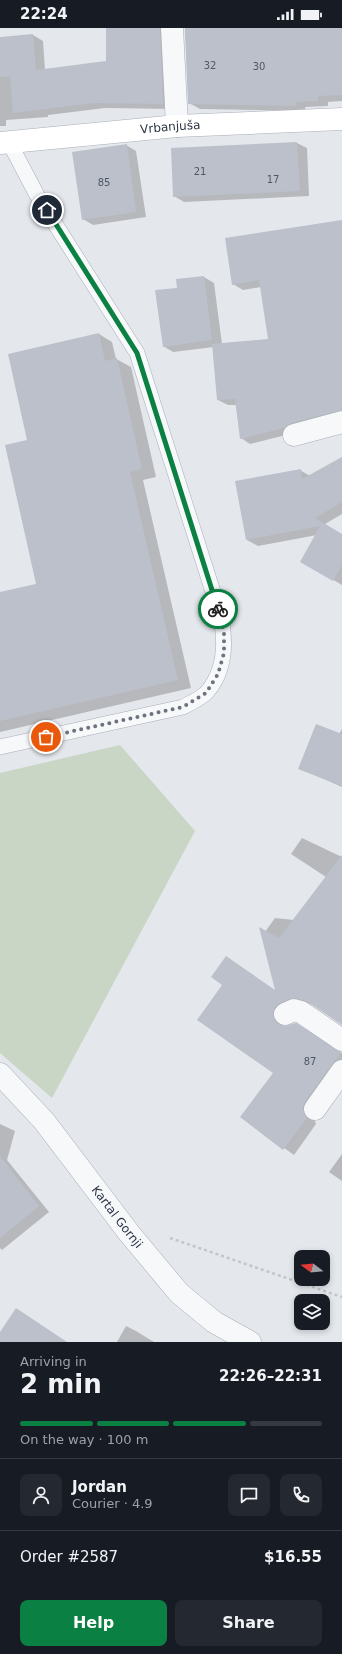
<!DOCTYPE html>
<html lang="en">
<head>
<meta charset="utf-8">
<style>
  :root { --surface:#171b24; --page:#242831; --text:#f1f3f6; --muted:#9ea1a6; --line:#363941; --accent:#0b8043 }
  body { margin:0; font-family:"DejaVu Sans",sans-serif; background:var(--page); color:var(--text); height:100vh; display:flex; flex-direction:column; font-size:15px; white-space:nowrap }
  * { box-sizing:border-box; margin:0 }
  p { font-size:13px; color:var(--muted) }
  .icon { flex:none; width:22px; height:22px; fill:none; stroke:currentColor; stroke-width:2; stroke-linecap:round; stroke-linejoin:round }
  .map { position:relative; height:1314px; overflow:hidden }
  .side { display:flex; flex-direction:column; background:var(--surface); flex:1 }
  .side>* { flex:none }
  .needle { width:26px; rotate:286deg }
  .buttons { position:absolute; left:294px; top:1222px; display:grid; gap:8px }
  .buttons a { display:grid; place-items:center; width:36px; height:36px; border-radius:8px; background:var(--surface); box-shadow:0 2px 6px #0003; font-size:20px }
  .pin { position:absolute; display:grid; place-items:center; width:34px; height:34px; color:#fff; margin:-17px; border:2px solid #fff; border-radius:50%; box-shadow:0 1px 4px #0007 }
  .courier { position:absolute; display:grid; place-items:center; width:40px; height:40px; margin:-20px; border:3px solid #0b8043; border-radius:50%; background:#fff; color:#222; box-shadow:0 1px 5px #0007 }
  .headline em { font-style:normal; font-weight:700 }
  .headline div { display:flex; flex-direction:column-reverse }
  .headline { display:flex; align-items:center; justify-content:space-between; height:68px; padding:0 20px }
  h1 { font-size:26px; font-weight:700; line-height:30px }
  .bar { display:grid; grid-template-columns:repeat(4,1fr); gap:6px 4px; align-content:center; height:48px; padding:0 20px }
  .bar i { height:5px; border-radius:3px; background:var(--line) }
  .bar .on { background:var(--accent) }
  .bar p { grid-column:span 4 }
  .line { display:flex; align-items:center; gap:10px; padding:0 20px; border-top:1px solid var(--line) }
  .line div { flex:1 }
  .round { display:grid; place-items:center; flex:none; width:42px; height:42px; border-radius:8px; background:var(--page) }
  .primary-button { display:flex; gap:8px; margin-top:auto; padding:8px 20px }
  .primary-button a { flex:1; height:46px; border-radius:8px; background:var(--accent); color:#fff; font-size:16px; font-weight:700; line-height:46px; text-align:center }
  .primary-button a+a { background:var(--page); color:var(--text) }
  .status { display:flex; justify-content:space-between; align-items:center; height:28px; padding:0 20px; background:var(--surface); direction:ltr }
  .status svg { height:11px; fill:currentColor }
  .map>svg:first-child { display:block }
  .green { fill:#c9d6c5 }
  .shadow { fill:#0003 }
  .building { fill:#bbc0ca }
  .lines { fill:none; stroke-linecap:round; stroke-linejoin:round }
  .lane-casing { stroke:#a9aeb7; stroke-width:16 }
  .street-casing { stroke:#a9aeb7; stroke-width:23 }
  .secondary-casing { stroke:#a9aeb7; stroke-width:23 }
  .path { stroke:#c2c5cb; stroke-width:2.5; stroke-dasharray:3 3; stroke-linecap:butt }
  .lane { stroke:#f7f8fa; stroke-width:15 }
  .street { stroke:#f7f8fa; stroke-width:22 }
  .secondary { stroke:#fff; stroke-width:22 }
  .done { stroke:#6c737f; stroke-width:4; stroke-dasharray:0 7.2 }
  .route { stroke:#0b8043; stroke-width:5 }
  .labels { text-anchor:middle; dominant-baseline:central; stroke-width:4; stroke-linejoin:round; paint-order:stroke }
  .number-label { font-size:10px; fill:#4f5766 }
  .street-label { font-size:12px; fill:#2b3445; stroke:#f4f6f9 }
</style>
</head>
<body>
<div class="status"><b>22:24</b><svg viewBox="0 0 49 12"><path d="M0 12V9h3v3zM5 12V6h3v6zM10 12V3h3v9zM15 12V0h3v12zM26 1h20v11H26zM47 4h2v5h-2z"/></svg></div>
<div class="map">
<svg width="342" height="1314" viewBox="0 0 342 1314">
  <rect width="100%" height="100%" fill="#e4e7ec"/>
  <path class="green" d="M120,717L195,803L52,1070L0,1025V745Z"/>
  <path class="shadow" d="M107,0H171L173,81L105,80L48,87V89L6,92V98H0V10L33,7L43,13L45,42L107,34Z
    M185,0H342V73L328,74V78L305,79L306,83L200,81L189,75Z
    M297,115L307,120L309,168L184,174L174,168L172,121Z
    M126,117L136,123L146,189L93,197L83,191Z
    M342,193V389L294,405L250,416L241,410L236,377H228L218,372L214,319L173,324L163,318L204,249L214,255L222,316L269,312L261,259L243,262L233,256Z
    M99,306L112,314L116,331L131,339L156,449L143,452L191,660L0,704V565L38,556Z
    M342,430V486L325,496L342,507V557L301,533L317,507L258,518L247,512L300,442L310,448Z
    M342,701V759L299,740L339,706Z
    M302,810L342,829V996L316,978L308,975L300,976L282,990L283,997L285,999L306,1002L342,1025V1042L312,1086L316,1096L294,1127L241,1089L274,1045L199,992L277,963L262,908L275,890L294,892L326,849L291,826Z
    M0,1096L15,1103L7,1132L49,1184L2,1222L0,1220Z
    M342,1126V1153L329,1144Z
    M126,1298L136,1303L154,1314H117Z"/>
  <path class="building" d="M106,0H160L163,76L94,75L13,85L10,48L0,49V9L33,6L36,42L106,33Z
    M185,0H342V67L318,68V73L295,74L296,78L188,76Z
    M297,114L300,163L173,169L171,120Z
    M127,116L136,184L82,192L72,124Z
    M342,192V382L291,395L284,400L240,411L235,371L217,372L212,316L268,311L259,252L232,257L225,210Z
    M204,248L212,312L163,319L155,262L177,260L176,251Z
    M99,305L105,333L117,330L142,441L130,444L178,652L0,693V564L36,556L5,417L27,412L8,326Z
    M342,429V474L315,490L342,506V537L333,553L300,534L320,498L246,512L235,453L301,441L302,451Z
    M316,696L342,706V758L298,741Z
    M342,827V997L308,974L297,970L289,971L280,975L275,979L273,985L274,991L278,996L284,998L296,995L341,1024L305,1074L303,1080L307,1090L283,1122L240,1089L273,1045L197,992L222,957L211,949L226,928L275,962L259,899L279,910Z
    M0,1128L39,1178L0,1210Z
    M16,1280L67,1314H0V1304Z"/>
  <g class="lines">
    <defs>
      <path id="lane" d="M0,719L183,679C190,675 202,670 207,664C225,643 226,615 221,589L137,325L38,169L9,114"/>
      <g id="street">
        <path d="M172,0L177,98"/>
        <path d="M294,407L342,394"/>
        <path d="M285,986L294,982L301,984L342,1012"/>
        <path id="s1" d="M0,1046L44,1093L129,1205L179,1265L214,1294L250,1314"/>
        <path d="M315,1081L342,1043"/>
      </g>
      <g id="secondary">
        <path id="s2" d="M0,115L177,98L342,91"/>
      </g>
    </defs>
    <use href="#lane" class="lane-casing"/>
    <use href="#street" class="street-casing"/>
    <use href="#secondary" class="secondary-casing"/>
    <path class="path" d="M170,1210L342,1269"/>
    <use href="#lane" class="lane"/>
    <use href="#street" class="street"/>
    <use href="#secondary" class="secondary"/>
  </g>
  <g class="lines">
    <path class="done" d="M46,709L183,679L206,665L218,646L224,625V604L218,581"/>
    <path class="route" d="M47,182L137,325L218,581"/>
  </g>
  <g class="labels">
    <g class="number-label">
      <text x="210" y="37">32</text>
      <text x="259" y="38">30</text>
      <text x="200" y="143">21</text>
      <text x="273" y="151">17</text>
      <text x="104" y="154">85</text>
      <text x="310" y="1033">87</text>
    </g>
    <g class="street-label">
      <text stroke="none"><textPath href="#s2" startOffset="171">Vrbanjuša</textPath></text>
      <text stroke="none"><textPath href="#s1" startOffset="185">Kartal Gornji</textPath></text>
    </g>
  </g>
</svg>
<div class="buttons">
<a><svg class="needle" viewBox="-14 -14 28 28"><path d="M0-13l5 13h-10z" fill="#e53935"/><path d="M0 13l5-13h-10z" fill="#9ea1a6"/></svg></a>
<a><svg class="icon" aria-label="layers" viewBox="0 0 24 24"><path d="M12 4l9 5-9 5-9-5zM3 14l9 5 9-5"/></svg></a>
</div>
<div class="pin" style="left:46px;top:709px;background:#ea580c"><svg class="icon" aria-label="bag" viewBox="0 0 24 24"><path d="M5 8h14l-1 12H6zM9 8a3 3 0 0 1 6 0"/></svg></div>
<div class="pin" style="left:47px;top:182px;background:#1f2937"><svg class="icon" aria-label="home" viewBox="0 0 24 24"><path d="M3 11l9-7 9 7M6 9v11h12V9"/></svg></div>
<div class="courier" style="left:218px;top:581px"><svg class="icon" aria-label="bike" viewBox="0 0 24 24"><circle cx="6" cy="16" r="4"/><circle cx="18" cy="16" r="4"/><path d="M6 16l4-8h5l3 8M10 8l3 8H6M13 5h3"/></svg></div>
</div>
<section class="side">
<div class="headline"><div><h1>2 min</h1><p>Arriving in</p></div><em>22:26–22:31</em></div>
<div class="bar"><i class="on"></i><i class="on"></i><i class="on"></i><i></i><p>On the way · 100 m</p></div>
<div class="line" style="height:72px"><a class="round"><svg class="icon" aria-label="person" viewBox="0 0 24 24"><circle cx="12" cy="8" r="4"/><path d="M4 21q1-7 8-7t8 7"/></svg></a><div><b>Jordan</b><p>Courier · 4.9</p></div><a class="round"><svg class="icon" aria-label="chat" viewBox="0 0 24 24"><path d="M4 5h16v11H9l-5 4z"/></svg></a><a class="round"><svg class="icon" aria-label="phone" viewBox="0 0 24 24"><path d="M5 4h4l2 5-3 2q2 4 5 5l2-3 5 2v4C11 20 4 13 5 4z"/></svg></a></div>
<div class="line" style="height:52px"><div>Order #2587</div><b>$16.55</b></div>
<div class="primary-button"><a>Help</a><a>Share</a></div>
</section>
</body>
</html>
